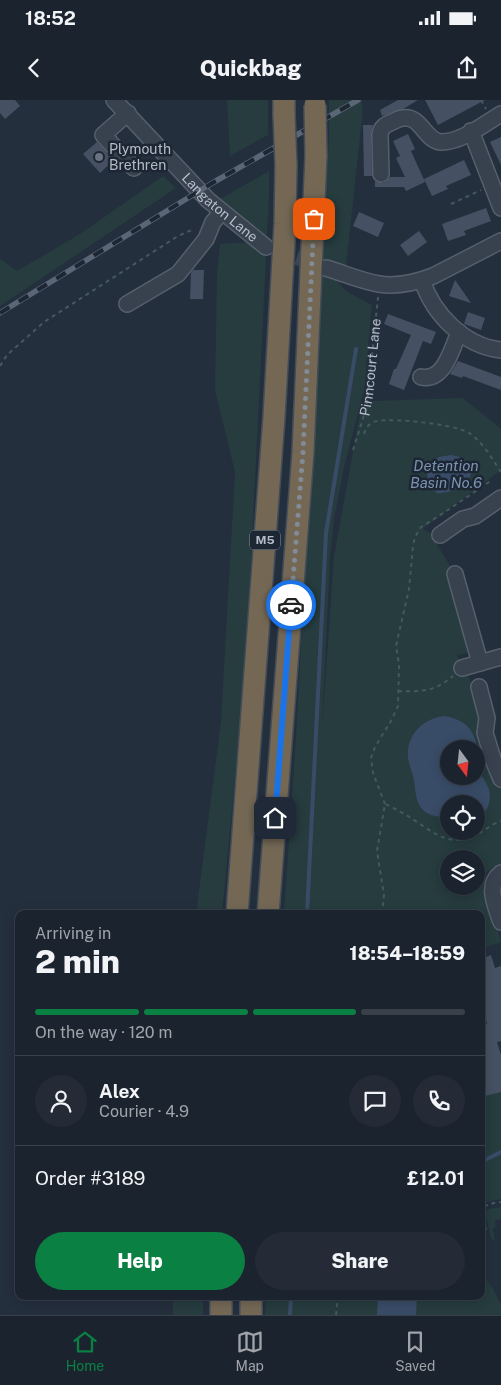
<!DOCTYPE html>
<html lang="en">
<head>
<meta charset="utf-8">
<style>
  :root { --surface:#1b232e; --page:#242b36; --text:#f1f3f6; --muted:#a0a4aa; --line:#39404a; --accent:#0b8043 }
  body { margin:0; font-family:"Public Sans",sans-serif; background:var(--page); color:var(--text); height:100vh; display:flex; flex-direction:column; font-size:19px; white-space:nowrap }
  * { box-sizing:border-box; margin:0 }
  p { font-size:16px; color:var(--muted) }
  .icon { flex:none; width:28px; height:28px; fill:none; stroke:currentColor; stroke-width:2; stroke-linecap:round; stroke-linejoin:round }
  .map { position:relative; flex:1; overflow:hidden }
  .drawer { position:absolute; left:15px; top:810px; width:470px; height:390px; display:flex; flex-direction:column; background:var(--surface); border-radius:10px; box-shadow:0 2px 12px #0003,0 0 0 1px var(--line) }
  .drawer>* { flex:none }
  .needle { width:32px; rotate:165deg }
  .tools { position:absolute; left:440px; top:640px; display:grid; gap:10px }
  .tools a { display:grid; place-items:center; width:45px; height:45px; border-radius:50%; background:var(--surface); box-shadow:0 2px 12px #0003,0 0 0 1px var(--line); font-size:25px }
  .pin { position:absolute; display:grid; place-items:center; width:42px; height:42px; color:#fff; margin:-21px; border-radius:10px; box-shadow:0 2px 8px #0006 }
  .courier { position:absolute; display:grid; place-items:center; width:50px; height:50px; margin:-25px; border:4px solid #1a73e8; border-radius:50%; background:#fff; color:#222; box-shadow:0 1px 6px #0007 }
  .summary em { font-style:normal; font-weight:800 }
  .summary div { display:flex; flex-direction:column-reverse }
  .summary { display:flex; align-items:center; justify-content:space-between; height:85px; padding:0 20px }
  h1 { font-size:32px; font-weight:800; line-height:38px }
  .bar { display:grid; grid-template-columns:repeat(4,1fr); gap:8px 5px; align-content:center; height:60px; padding:0 20px }
  .bar i { height:6px; border-radius:4px; background:var(--line) }
  .bar .active { background:var(--accent) }
  .bar p { grid-column:span 4 }
  .line { display:flex; align-items:center; gap:12px; padding:0 20px; border-top:1px solid var(--line) }
  .line div { flex:1 }
  .round { display:grid; place-items:center; flex:none; width:52px; height:52px; border-radius:26px; background:var(--page) }
  .button { display:flex; gap:10px; margin-top:auto; padding:10px 20px }
  .button a { flex:1; height:58px; border-radius:30px; background:var(--accent); color:#fff; font-size:20px; font-weight:800; line-height:58px; text-align:center }
  .button a+a { background:var(--page); color:var(--text) }
  .status { display:flex; justify-content:space-between; align-items:center; height:35px; padding:0 25px; background:var(--surface); direction:ltr }
  .status svg { height:14px; fill:currentColor }
  header { display:flex; justify-content:space-between; align-items:center; height:65px; padding:0 20px; background:var(--surface); font-size:22px; font-weight:800 }
  .dock { display:flex; justify-content:space-around; align-items:center; height:70px; border-top:1px solid var(--line); background:var(--surface); font-size:14px; color:var(--muted) }
  .dock a { display:grid; justify-items:center; gap:2px }
  .dock .active { color:var(--accent) }
  .map>svg:first-child { display:block }
  .green { fill:#263c3f; fill-rule:evenodd }
  .water { fill:#394c67; fill-rule:evenodd }
  .lines { fill:none; stroke-linecap:round; stroke-linejoin:round }
  .stream { stroke:#394c67; stroke-width:4 }
  .building { fill:#455162 }
  .minor-tunnel { stroke:#3a4453; stroke-width:15; stroke-dasharray:15 8; stroke-linecap:butt }
  .minor-casing { stroke:#565f6c; stroke-width:18 }
  .highway-casing { stroke:#434c59; stroke-width:24 }
  .path { stroke:#44595c; stroke-width:2; stroke-dasharray:4 4; stroke-linecap:butt }
  .minor { stroke:#38414e; stroke-width:15 }
  .highway { stroke:#746855; stroke-width:21 }
  .rail-casing { stroke:#5a6575; stroke-width:5.5 }
  .rail { stroke:#1d2633; stroke-width:4; stroke-dasharray:11; stroke-linecap:butt }
  .highway-bridge-casing { stroke:#434c59; stroke-width:24; stroke-linecap:butt }
  .highway-bridge { stroke:#746855; stroke-width:21 }
  .done { stroke:#828b98; stroke-width:5; stroke-dasharray:0 9 }
  .route { stroke:#1a73e8; stroke-width:6 }
  .worship-dot { fill:#6b7280; stroke:#1d2633; stroke-width:2 }
  .labels { text-anchor:middle; dominant-baseline:central; stroke-width:5; stroke-linejoin:round; paint-order:stroke }
  .shield { fill:#1d2633; stroke:#878f9c; stroke-width:1 }
  .shield-label { font-size:12px; font-weight:bold; fill:#b4bcc9 }
  .poi-label { font-size:14px; fill:#b4bcc9; stroke:#1d2633; text-anchor:start }
  .street-label { font-size:14px; fill:#b4bcc9; stroke:#1d2633 }
  .water-label { font-size:15px; font-style:italic; fill:#7c92b1; stroke:#1d2633 }
</style>
</head>
<body>
<div class="status"><b>18:52</b><svg viewBox="0 0 49 12"><path d="M0 12V9h3v3zM5 12V6h3v6zM10 12V3h3v9zM15 12V0h3v12zM26 1h20v11H26zM47 4h2v5h-2z"/></svg></div>
<header><svg class="icon" aria-label="back" viewBox="0 0 24 24"><path d="M15 5l-7 7 7 7"/></svg>Quickbag<svg class="icon" aria-label="share" viewBox="0 0 24 24"><path d="M12 15V3M7 8l5-5 5 5M5 13v7h14v-7"/></svg></header>
<div class="map">
<svg width="501" height="1215" viewBox="0 0 501 1215">
  <rect width="100%" height="100%" fill="#242f3e"/>
  <path class="green" d="M227,0H268V35L230,56Z
    M329,0H362V19L346,166L326,168L346,191L372,205L364,291L344,367L334,419L330,457L322,629L334,456L360,314L373,301L463,298L501,329V370L423,429L430,433L455,474L472,552L457,555L475,589L501,670V764L481,775L491,779L489,798L501,842L481,849V814H284L296,637L329,35ZM449,649H476V676H449ZM449,704H476V731H449ZM449,759H476V786H449Z
    M269,71V96L246,563L222,814H196L221,622L235,372L215,290L217,172L220,144L251,142L217,101Z
    M163,76L176,88L0,206V159L17,171L80,134Z
    M501,992V1099L481,1103V999L485,998V996Z
    M501,1107V1119L495,1120L496,1127L493,1128L495,1141H494L491,1138L485,1113L488,1109Z
    M481,1157L484,1163L485,1178L492,1187L501,1205V1215H265L266,1196H481Z
    M173,1196H203V1215H173Z"/>
  <path class="water" d="M451,355C461,357 467,359 473,368C471,383 452,394 437,393C428,385 421,368 435,359C440,356 445,356 451,355Z
    M445,616C477,622 479,644 477,671C480,675 483,677 485,681C494,694 490,713 476,720V704H449V718C440,717 429,716 423,710C415,702 416,691 414,681C413,673 409,666 408,658C406,634 424,618 445,616ZM449,649H476V676H449Z
    M378,1196H417L416,1215H377Z"/>
  <g class="lines">
    <path class="stream" d="M307,814L326,433L356,249
      M481,1062L501,1052
      M290,1215L291,1196"/>
  </g>
  <path class="building" d="M0,0H15L20,6L5,19L0,13Z
    M398,0H418L403,9L382,16L380,10Z
    M425,0H485L438,25Z
    M363,25H373L371,35L372,76H364Z
    M408,34L415,49L411,51L425,82L406,91L404,87H375V81L382,83L386,82L390,77H405L396,58L400,56L393,41Z
    M501,37V65L490,42Z
    M97,42L114,60L100,73L83,54Z
    M464,60L471,75L446,86L448,89L432,96L424,79Z
    M486,108L491,121L464,131L466,135L448,141L442,124Z
    M359,112L384,123L378,137L353,126Z
    M419,131L427,142L408,156L400,145Z
    M193,170H204L203,199H190L191,173Z
    M455,180L471,203L449,196Z
    M468,212L485,218L481,230L464,224Z
    M388,214L436,232L431,244L423,241L404,290L389,284L394,269H396L411,235L384,224Z
    M458,261L501,277V290L463,276L462,278L450,274Z
    M491,855L495,868L501,866V941L497,942L501,955V992L481,997V925L487,924L481,901V859Z"/>
  <g class="lines">
    <path class="minor-tunnel" d="M275,150L319,165"/>
    <defs>
      <g id="minor">
        <path id="s2" d="M114,0L208,100L266,147"/>
        <path d="M128,13L103,35L134,68"/>
        <path d="M471,31L501,108"/>
        <path d="M381,74L380,35C381,27 385,25 392,22C395,21 399,18 403,18C421,15 425,41 441,42C462,42 484,24 501,14"/>
        <path d="M326,168C343,173 361,181 379,184C396,187 417,182 433,176L501,141"/>
        <path d="M422,180C433,214 464,246 501,250"/>
        <path d="M127,204L178,174L206,139L213,122L222,112"/>
        <path d="M421,277C444,282 452,249 459,232"/>
        <path d="M440,435L463,419L475,416L501,398"/>
        <path d="M455,474L480,563"/>
        <path d="M462,568L501,557"/>
        <path d="M479,587L487,618L485,633L494,662L501,679"/>
        <path d="M501,773C485,785 496,807 501,822"/>
      </g>
      <path id="highway" d="M284,0V15
        M237,814L274,317L285,124L286,65
        M268,814L303,352L316,56
        M251,1196V1215
        M221,1215V1196"/>
    </defs>
    <use href="#minor" class="minor-casing"/>
    <use href="#highway" class="highway-casing"/>
    <g class="path">
      <path d="M481,0L486,9"/>
      <path d="M451,104L481,90"/>
      <path d="M0,266L7,255L44,222L178,136L194,129"/>
      <path d="M364,334C366,327 370,322 377,321C394,318 455,324 469,333C483,342 492,359 501,372"/>
      <path id="s1" d="M353,350L365,312L368,295L378,197"/>
      <path d="M398,591C421,592 434,592 453,576"/>
      <path d="M385,704L373,673L371,658L375,647L391,621L398,606L399,565L396,546L409,489L413,446L415,437L421,427L445,412L492,380"/>
      <path d="M382,814L384,795L377,751L385,704C392,707 399,711 406,715C424,725 443,745 466,739C479,736 489,725 501,721"/>
      <path d="M486,1130C482,1110 476,1105 501,1102"/>
      <path d="M481,1156L488,1152"/>
      <path d="M336,1215L338,1196"/>
    </g>
    <use href="#minor" class="minor"/>
    <use href="#highway" class="highway"/>
    <defs>
      <path id="rail" d="M0,213L214,82L358,0"/>
    </defs>
    <use href="#rail" class="rail-casing"/>
    <use href="#rail" class="rail"/>
    <defs>
      <path id="highway-bridge" d="M315,5L316,56
        M284,15L286,65"/>
    </defs>
    <use href="#highway-bridge" class="highway-bridge-casing"/>
    <use href="#highway-bridge" class="highway-bridge"/>
  </g>
  <g class="lines">
    <path class="done" d="M291,505L303,352L314,119"/>
    <path class="route" d="M275,718L291,505"/>
  </g>
  <circle class="worship-dot" cx="99" cy="57" r="5"/>
  <g class="labels">
    <rect class="shield" x="250" y="430.5" width="30" height="19" rx="4"/>
    <g class="shield-label">
      <text x="265" y="440">M5</text>
    </g>
    <g class="poi-label">
      <text x="109" y="49">Plymouth<tspan x="109" dy="16">Brethren</tspan></text>
    </g>
    <g class="street-label">
      <text stroke="none"><textPath href="#s2" startOffset="151">Langaton Lane</textPath></text>
      <text stroke="none"><textPath href="#s1" startOffset="85">Pinncourt Lane</textPath></text>
    </g>
    <g class="water-label">
      <text x="446" y="365">Detention<tspan x="446" dy="17">Basin No.6</tspan></text>
    </g>
  </g>
</svg>
<div class="tools">
<a><svg class="needle" viewBox="-14 -14 28 28"><path d="M0-13l5 13h-10z" fill="#e53935"/><path d="M0 13l5-13h-10z" fill="#a0a4aa"/></svg></a>
<a><svg class="icon" aria-label="locate" viewBox="0 0 24 24"><circle cx="12" cy="12" r="6"/><path d="M12 2v4M12 18v4M2 12h4M18 12h4"/></svg></a>
<a><svg class="icon" aria-label="layers" viewBox="0 0 24 24"><path d="M12 4l9 5-9 5-9-5zM3 14l9 5 9-5"/></svg></a>
</div>
<div class="pin" style="left:314px;top:119px;background:#ea580c"><svg class="icon" aria-label="bag" viewBox="0 0 24 24"><path d="M5 8h14l-1 12H6zM9 8a3 3 0 0 1 6 0"/></svg></div>
<div class="pin" style="left:275px;top:718px;background:#1f2937"><svg class="icon" aria-label="home" viewBox="0 0 24 24"><path d="M3 11l9-7 9 7M6 9v11h12V9"/></svg></div>
<div class="courier" style="left:291px;top:505px"><svg class="icon" aria-label="car" viewBox="0 0 24 24"><path d="M5 17H2v-5l4-1 3-4h7l3 4 3 1v5h-3M9 17h6M6 11h13"/><circle cx="7" cy="17" r="2"/><circle cx="17" cy="17" r="2"/></svg></div>
<section class="drawer">
<div class="summary"><div><h1>2 min</h1><p>Arriving in</p></div><em>18:54–18:59</em></div>
<div class="bar"><i class="active"></i><i class="active"></i><i class="active"></i><i></i><p>On the way · 120 m</p></div>
<div class="line" style="height:90px"><a class="round"><svg class="icon" aria-label="person" viewBox="0 0 24 24"><circle cx="12" cy="8" r="4"/><path d="M4 21q1-7 8-7t8 7"/></svg></a><div><b>Alex</b><p>Courier · 4.9</p></div><a class="round"><svg class="icon" aria-label="chat" viewBox="0 0 24 24"><path d="M4 5h16v11H9l-5 4z"/></svg></a><a class="round"><svg class="icon" aria-label="phone" viewBox="0 0 24 24"><path d="M5 4h4l2 5-3 2q2 4 5 5l2-3 5 2v4C11 20 4 13 5 4z"/></svg></a></div>
<div class="line" style="height:65px"><div>Order #3189</div><b>£12.01</b></div>
<div class="button"><a>Help</a><a>Share</a></div>
</section>
</div>
<nav class="dock">
<a class="active"><svg class="icon" aria-label="home" viewBox="0 0 24 24"><path d="M3 11l9-7 9 7M6 9v11h12V9"/></svg>Home</a>
<a><svg class="icon" aria-label="map" viewBox="0 0 24 24"><path d="M3 6l6-2 6 2 6-2v14l-6 2-6-2-6 2zM9 4v14M15 6v14"/></svg>Map</a>
<a><svg class="icon" aria-label="saved" viewBox="0 0 24 24"><path d="M7 4h10v16l-5-4-5 4z"/></svg>Saved</a>
</nav>
</body>
</html>
